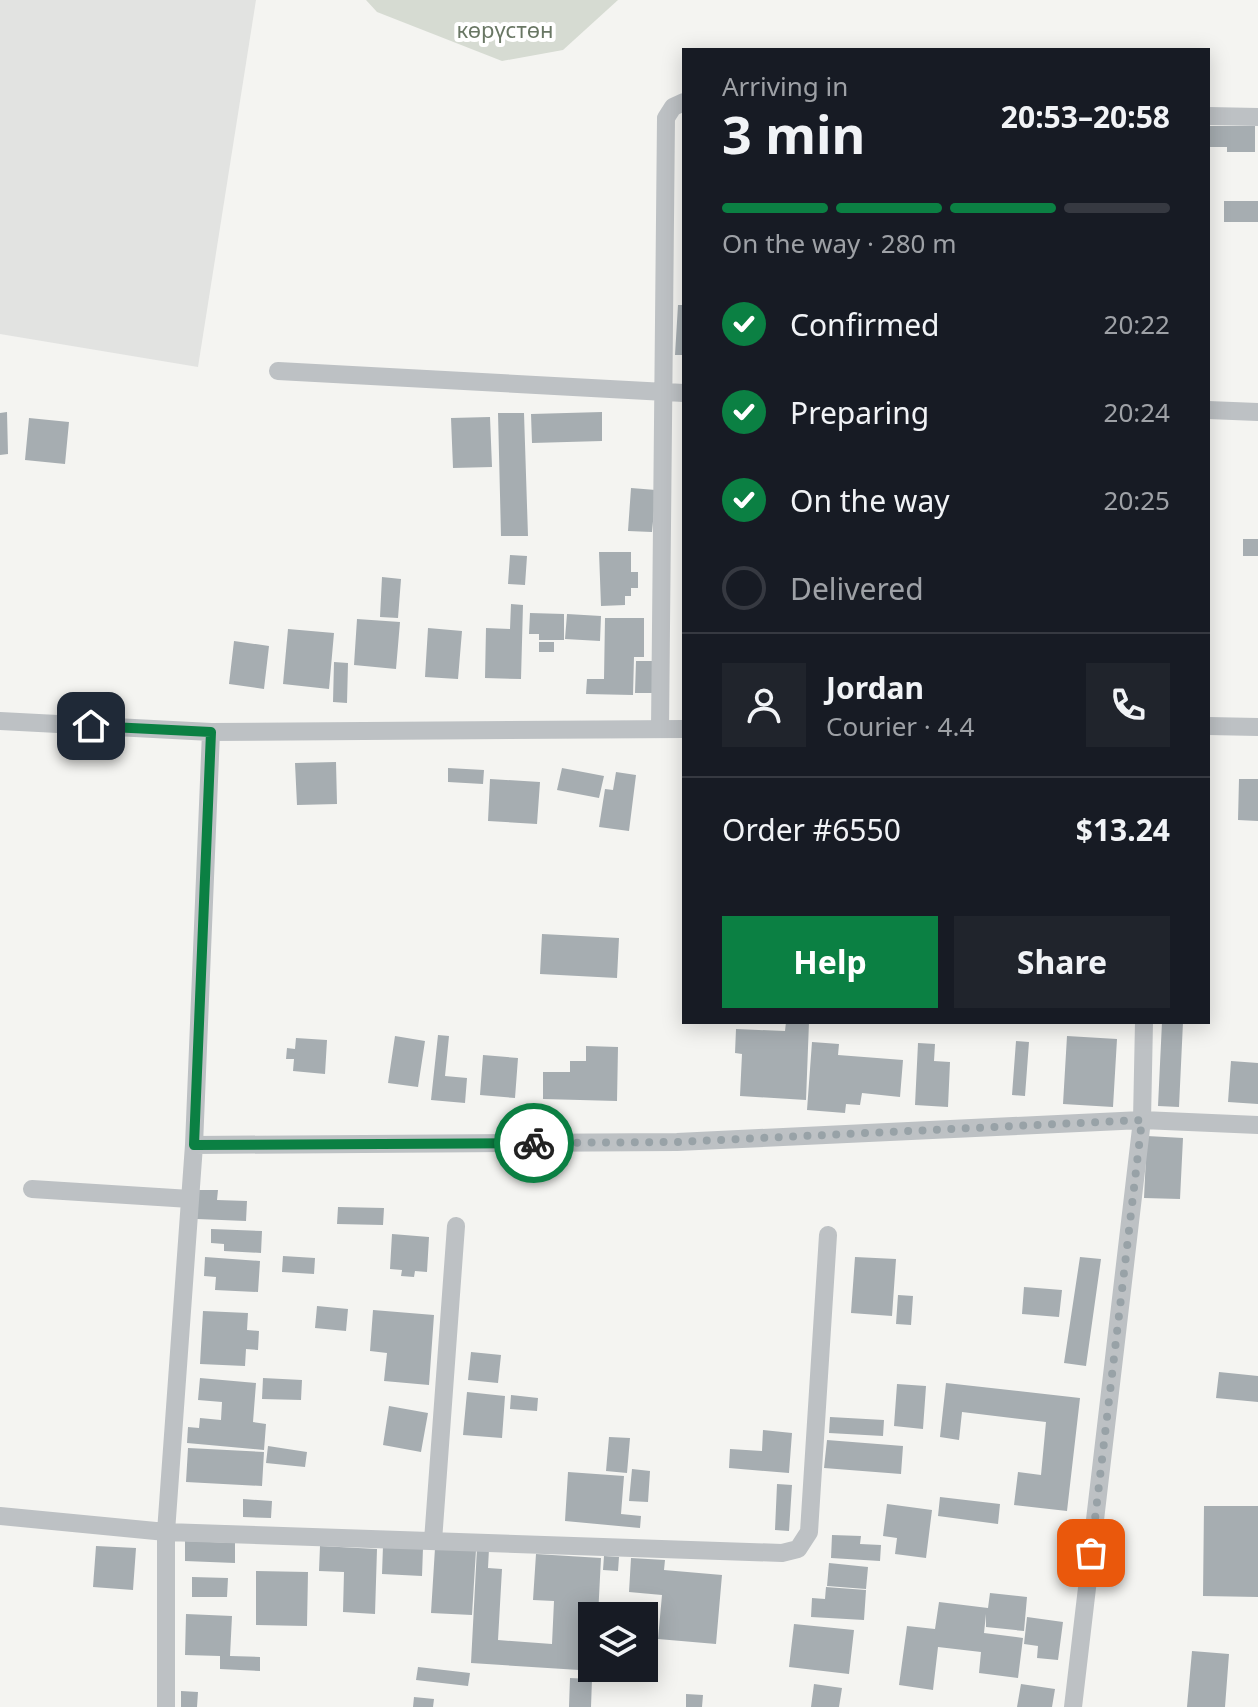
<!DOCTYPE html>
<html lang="en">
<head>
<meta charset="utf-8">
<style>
  :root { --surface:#171b24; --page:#20242c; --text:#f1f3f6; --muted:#9ea1a6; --line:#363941; --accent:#0b8043 }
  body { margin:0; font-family:"Noto Sans",sans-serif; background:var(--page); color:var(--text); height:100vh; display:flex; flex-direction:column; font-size:30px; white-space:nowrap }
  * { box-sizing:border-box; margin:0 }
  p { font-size:26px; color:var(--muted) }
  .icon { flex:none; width:44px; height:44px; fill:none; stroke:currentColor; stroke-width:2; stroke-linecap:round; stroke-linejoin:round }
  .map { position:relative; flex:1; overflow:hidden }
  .side { position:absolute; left:682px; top:48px; width:528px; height:976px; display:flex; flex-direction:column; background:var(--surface); border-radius:0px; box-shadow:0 4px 20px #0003 }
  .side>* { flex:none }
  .controls { position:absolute; left:578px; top:1602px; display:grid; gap:16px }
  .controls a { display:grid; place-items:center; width:80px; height:80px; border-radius:0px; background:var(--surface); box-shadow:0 4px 20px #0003; font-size:40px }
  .pin { position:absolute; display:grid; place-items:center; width:68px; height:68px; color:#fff; margin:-34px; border-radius:16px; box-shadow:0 4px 12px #0006 }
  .courier { position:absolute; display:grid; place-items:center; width:80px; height:80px; margin:-40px; border:6px solid #0b8043; border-radius:50%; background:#fff; color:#222; box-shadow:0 2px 10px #0007 }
  .overview em { font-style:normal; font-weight:700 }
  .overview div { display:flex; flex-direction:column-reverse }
  .overview { display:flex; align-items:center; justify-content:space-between; height:136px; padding:0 40px }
  h1 { font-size:52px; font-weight:700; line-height:60px }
  .bar { display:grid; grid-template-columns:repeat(4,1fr); gap:12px 8px; align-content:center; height:96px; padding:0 40px }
  .bar i { height:10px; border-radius:6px; background:var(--line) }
  .bar .on { background:var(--accent) }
  .bar p { grid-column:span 4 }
  .line { display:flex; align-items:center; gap:20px; padding:0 40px; border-top:2px solid var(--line) }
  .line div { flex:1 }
  .round { display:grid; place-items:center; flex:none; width:84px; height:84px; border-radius:0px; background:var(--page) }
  ol { padding:0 40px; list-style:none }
  li { display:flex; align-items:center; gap:24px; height:88px }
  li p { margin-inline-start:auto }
  li .icon { padding:8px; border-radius:50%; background:var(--accent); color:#fff; stroke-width:4 }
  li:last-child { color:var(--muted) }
  li i { width:44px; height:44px; border:4px solid var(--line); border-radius:50% }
  .primary-button { display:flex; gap:16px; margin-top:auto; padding:16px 40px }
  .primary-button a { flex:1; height:92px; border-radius:0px; background:var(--accent); color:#fff; font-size:32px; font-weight:700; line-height:92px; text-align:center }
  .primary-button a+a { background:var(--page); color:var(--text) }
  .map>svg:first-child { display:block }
  .built { fill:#e2e3e1 }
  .green { fill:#d6dbd2 }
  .building { fill:#a6adb1 }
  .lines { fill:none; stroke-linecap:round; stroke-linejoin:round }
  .street { stroke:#bdc1c4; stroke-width:18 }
  .done { stroke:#98a2a7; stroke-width:8; stroke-dasharray:0 14.4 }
  .route { stroke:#0b8043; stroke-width:10 }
  .labels { text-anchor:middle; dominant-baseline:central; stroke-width:8; stroke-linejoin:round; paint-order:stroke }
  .park-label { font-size:22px; fill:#697764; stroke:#fff }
</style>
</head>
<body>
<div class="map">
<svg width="1258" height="1707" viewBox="0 0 1258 1707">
  <rect width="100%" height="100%" fill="#f4f4f1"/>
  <path class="built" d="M0,0H256L198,367L0,334Z"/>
  <path class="green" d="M366,0H618L563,50L502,61L377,12Z"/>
  <path class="building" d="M1208,126H1255V152H1227V147H1208Z
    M1224,201H1258V222H1224Z
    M678,305H684V355H675Z
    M7,412L8,454L0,455V413Z
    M602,412V441L532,443L531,414Z
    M498,413H524L528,536H501Z
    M490,417L492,467L453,468L451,418Z
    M29,418L69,422L65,464L25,460Z
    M631,488L656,490L652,532L628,531Z
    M1243,539H1258V556H1243Z
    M599,552H631V572H638V588H631V596H625V605L601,606Z
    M510,555L527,556L525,585L508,584Z
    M382,577L401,579L398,618L380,617Z
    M511,604L523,605L521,679L485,678L486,628L510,629Z
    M530,613L564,614V640H539V634H529Z
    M567,614L601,616L600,641L565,639Z
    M605,618H644V657H634L633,695L586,694L587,679H604Z
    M357,619L400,622L396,669L354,665Z
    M428,628L462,631L458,679L425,677Z
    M288,629L334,633L329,689L283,684Z
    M234,641L269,646L264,689L229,684Z
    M539,642H554V652H539Z
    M636,661H653L652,693H635Z
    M334,662L348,663L347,703L333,702Z
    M336,762L337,804L297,805L295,763Z
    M448,768L484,770L483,784L448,782Z
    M562,768L604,776L599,798L557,790Z
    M616,772L636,775L629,831L599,827L605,789L613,790Z
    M490,779L540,782L537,824L488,821Z
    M1239,779H1258V821L1238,820Z
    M542,934L619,938L617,978L540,974Z
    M786,1022H809L806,1100L740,1096L742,1054L735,1053L736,1029L785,1031Z
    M1162,1022H1183L1179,1107L1158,1106Z
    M438,1035L449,1036L445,1076L467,1078L465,1103L431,1100Z
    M395,1036L425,1041L418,1087L388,1083Z
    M1067,1036L1117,1039L1113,1107L1063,1104Z
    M296,1038L327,1040L325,1074L293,1071L294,1059H286L287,1048L295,1049Z
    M1016,1041L1029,1042L1025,1096L1012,1095Z
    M812,1042L839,1044L838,1055L903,1060L900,1097L862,1093L860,1105L846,1104L845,1113L807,1110Z
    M918,1043L935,1044L934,1061L950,1062L948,1107L915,1105Z
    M586,1046L618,1047L617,1101L543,1099V1072H570V1061H586Z
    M483,1055L518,1058L515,1098L480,1095Z
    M1231,1061L1258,1063V1104L1228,1102Z
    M1147,1136L1183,1138L1180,1199L1144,1198Z
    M198,1190H218L217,1200L247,1201L246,1221L197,1219Z
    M338,1207L384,1208L383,1225L337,1224Z
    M211,1229L262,1231L261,1253L224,1251V1244L211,1243Z
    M392,1234L429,1237L427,1272L415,1271L414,1277L401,1276L402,1270L390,1269Z
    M283,1256L315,1258L314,1274L282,1272Z
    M205,1257L260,1261L258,1292L215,1290L216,1277L204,1276Z
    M855,1257L896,1259L892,1316L851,1313Z
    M1080,1257L1101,1259L1086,1366L1064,1363Z
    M1024,1287L1062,1290L1059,1317L1022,1314Z
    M898,1295L913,1296L911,1325L896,1324Z
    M317,1306L348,1309L346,1331L315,1328Z
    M373,1310L434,1315L429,1385L384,1381L387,1353L370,1351Z
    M203,1311L248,1313L247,1330L259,1331L258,1350L246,1349L245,1366L200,1364Z
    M471,1352L501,1355L498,1383L468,1380Z
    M1219,1372L1258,1376V1402L1216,1398Z
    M200,1378L256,1383L253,1422L266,1424L264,1450L187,1443L188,1427L199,1428L200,1418L221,1420L222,1402L198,1400Z
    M263,1378L302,1380L301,1400L262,1399Z
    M946,1383L1080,1398L1067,1511L1014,1505L1018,1472L1041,1475L1046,1422L962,1412L959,1440L940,1437Z
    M897,1384L926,1386L923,1429L894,1426Z
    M467,1392L505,1396L502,1438L463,1435Z
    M511,1395L538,1398L537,1411L510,1409Z
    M389,1406L428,1413L421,1452L383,1445Z
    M830,1417L884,1420L883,1436L829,1433Z
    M763,1430L792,1433L789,1473L729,1468L730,1449L762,1451Z
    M609,1437L630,1438L627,1473L606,1471Z
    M827,1440L903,1446L901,1474L824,1468Z
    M268,1446L307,1452L305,1467L266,1463Z
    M188,1448L264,1452L262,1486L186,1482Z
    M632,1469L650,1471L648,1502L629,1501Z
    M568,1472L624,1476L621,1514L641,1516L640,1528L565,1521Z
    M777,1484L792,1485L789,1531L775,1530Z
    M940,1497L1000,1504L998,1524L938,1516Z
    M243,1499L272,1501L271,1518L243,1517Z
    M887,1504L932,1510L926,1558L895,1554L897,1538L883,1536Z
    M1204,1506H1258V1597L1203,1596Z
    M832,1535L861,1536L860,1544L881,1545L880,1561L831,1558Z
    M185,1541L235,1543V1563L185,1561Z
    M96,1546L136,1548L133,1590L93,1587Z
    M320,1546L377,1549L375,1614L343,1612L344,1572L319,1571Z
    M383,1546L423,1548L422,1576L382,1574Z
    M435,1548L476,1550L472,1615L431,1613Z
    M477,1548L489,1549L488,1568L502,1569L498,1640L552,1644L554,1601L533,1600L536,1554L601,1558L598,1616H592V1668L595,1671L471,1663Z
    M604,1556L619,1557L618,1571L603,1570Z
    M631,1558L665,1560L664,1570L722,1575L716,1644L658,1639L662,1595L629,1592Z
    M829,1563L868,1567L866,1589L827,1586Z
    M256,1571L308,1572L307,1626L256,1625Z
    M192,1577L228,1578L227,1597H192Z
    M826,1587L866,1590L864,1620L811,1617L812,1598L825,1599Z
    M990,1593L1027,1597L1024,1631L986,1627V1614L984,1633L1023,1638L1018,1678L979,1673L981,1652L938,1647L933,1690L899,1685L907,1626L935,1629L939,1602L988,1608Z
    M186,1614L232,1616L230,1656L260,1657V1671L220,1669V1656L185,1655Z
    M1027,1617L1063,1622L1058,1660L1037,1658L1038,1646L1024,1644Z
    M794,1624L854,1630L849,1674L789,1667Z
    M1192,1651L1229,1654L1225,1707H1187Z
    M418,1667L470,1673L468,1686L416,1680Z
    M570,1678L592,1679L591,1707H569Z
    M814,1684L842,1688L839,1707H811Z
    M1021,1684L1055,1689L1052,1707H1017Z
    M181,1691L198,1692L197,1707H181Z
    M686,1694L703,1695L702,1707H686Z
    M414,1697L434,1699L433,1707H413Z"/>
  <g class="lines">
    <path class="street" d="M1208,116L1258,117
      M278,371L684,393
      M1208,410L1258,412
      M0,721L211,732L684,729
      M1208,726L1258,727
      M660,729L666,118L673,107L684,102
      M194,1145L677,1142L1142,1120L1258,1125
      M32,1189L190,1199
      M0,1516L166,1532L782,1553L798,1549L809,1532L828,1235
      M433,1541L456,1226
      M166,1707V1532L194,1145L211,732
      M1073,1707L1142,1120L1144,1022"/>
  </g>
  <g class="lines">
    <path class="done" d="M534,1143L677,1142L1142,1120L1091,1553"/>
    <path class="route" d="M91,726L211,732L194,1145L534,1143"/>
  </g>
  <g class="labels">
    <g class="park-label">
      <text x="505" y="29">көрүстөн</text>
    </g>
  </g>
</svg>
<div class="controls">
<a><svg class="icon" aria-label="layers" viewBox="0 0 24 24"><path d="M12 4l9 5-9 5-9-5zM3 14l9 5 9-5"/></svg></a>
</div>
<div class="pin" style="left:1091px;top:1553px;background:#ea580c"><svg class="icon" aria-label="bag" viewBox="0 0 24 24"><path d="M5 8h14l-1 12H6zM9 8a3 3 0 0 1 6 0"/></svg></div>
<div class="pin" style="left:91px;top:726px;background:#1f2937"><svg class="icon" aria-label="home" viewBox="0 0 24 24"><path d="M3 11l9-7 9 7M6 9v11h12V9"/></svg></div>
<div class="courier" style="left:534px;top:1143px"><svg class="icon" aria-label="bike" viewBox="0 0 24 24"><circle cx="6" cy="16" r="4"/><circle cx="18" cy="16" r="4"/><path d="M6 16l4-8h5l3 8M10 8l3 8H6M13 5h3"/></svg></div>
<section class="side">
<div class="overview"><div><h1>3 min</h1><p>Arriving in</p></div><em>20:53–20:58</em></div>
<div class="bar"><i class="on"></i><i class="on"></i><i class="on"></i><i></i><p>On the way · 280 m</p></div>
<ol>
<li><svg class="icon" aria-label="check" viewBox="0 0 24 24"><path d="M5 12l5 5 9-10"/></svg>Confirmed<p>20:22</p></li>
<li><svg class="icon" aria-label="check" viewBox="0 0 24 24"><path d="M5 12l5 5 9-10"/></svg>Preparing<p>20:24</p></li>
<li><svg class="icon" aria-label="check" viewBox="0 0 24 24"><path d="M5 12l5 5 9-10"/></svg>On the way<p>20:25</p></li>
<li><i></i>Delivered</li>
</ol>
<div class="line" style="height:144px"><a class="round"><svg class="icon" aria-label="person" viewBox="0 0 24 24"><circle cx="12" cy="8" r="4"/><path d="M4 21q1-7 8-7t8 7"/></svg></a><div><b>Jordan</b><p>Courier · 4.4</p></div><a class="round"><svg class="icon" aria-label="phone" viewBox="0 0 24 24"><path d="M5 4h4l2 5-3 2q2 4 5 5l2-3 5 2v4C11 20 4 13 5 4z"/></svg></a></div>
<div class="line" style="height:104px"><div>Order #6550</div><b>$13.24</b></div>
<div class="primary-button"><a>Help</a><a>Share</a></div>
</section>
</div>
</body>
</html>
